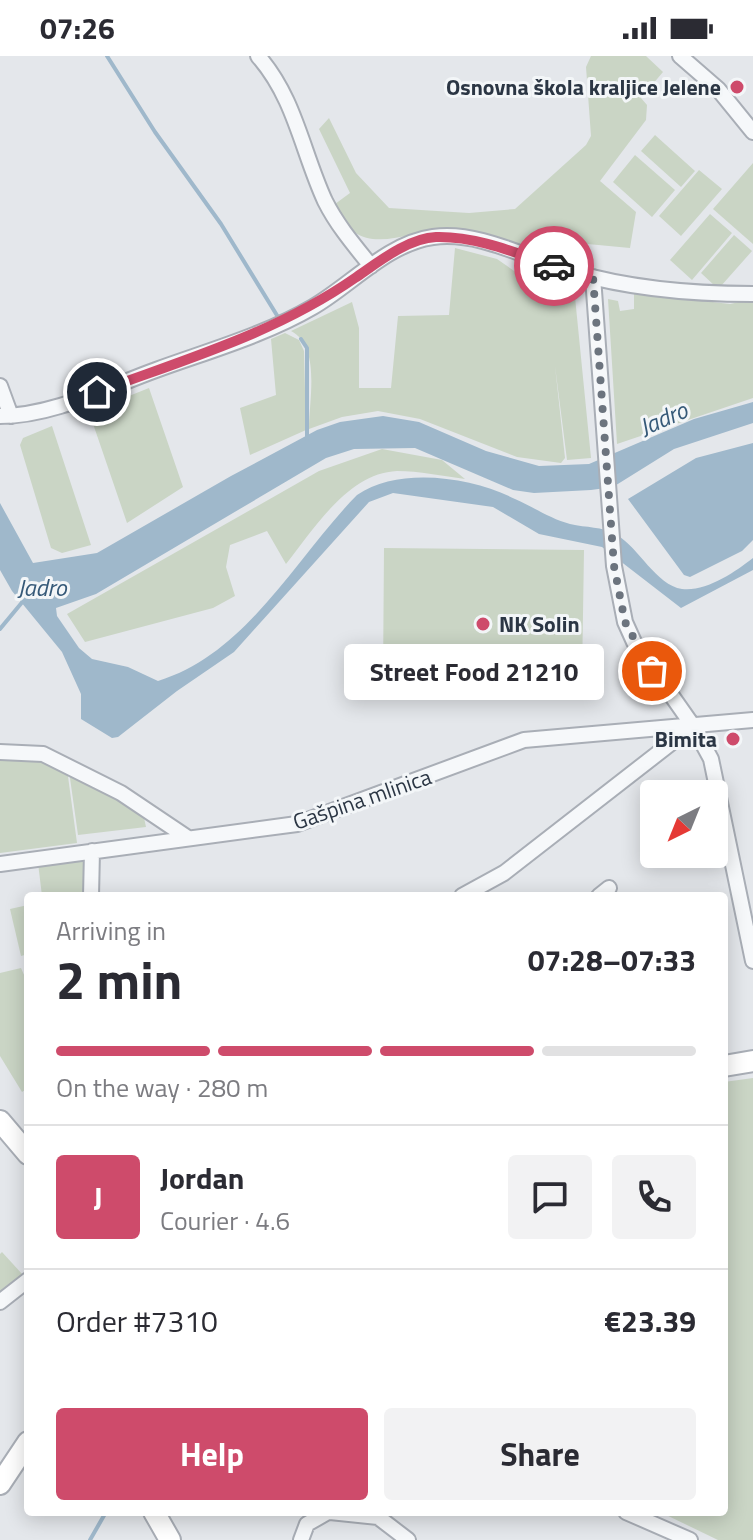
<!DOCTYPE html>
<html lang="en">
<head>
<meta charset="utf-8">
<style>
  :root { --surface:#fff; --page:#f2f2f3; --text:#2b2b33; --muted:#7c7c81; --line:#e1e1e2; --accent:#ce4b6b }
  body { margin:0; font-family:"Titillium Web",sans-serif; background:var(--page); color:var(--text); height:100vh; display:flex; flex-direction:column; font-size:30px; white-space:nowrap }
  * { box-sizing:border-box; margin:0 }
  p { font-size:26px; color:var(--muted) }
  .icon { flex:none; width:44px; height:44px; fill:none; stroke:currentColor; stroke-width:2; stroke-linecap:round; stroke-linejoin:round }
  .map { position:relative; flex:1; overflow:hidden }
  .details { position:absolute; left:24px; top:836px; width:704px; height:624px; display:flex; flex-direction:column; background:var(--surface); border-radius:8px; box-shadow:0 4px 20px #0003 }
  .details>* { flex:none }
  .needle { width:52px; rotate:223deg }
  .buttons { position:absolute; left:640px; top:724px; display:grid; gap:16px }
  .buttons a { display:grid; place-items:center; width:88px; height:88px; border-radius:8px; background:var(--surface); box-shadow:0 4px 20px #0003; font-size:40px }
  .pin { position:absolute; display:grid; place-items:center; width:68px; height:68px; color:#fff; margin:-34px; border:4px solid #fff; border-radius:50%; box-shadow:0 2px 8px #0007 }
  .courier { position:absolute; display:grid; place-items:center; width:80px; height:80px; margin:-40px; border:6px solid #ce4b6b; border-radius:50%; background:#fff; color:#222; box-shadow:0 2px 10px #0007 }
  .bubble { position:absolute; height:56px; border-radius:8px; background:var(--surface); box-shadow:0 4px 20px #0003; font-size:26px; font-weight:700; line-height:56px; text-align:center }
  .head em { font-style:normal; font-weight:700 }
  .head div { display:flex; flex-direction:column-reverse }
  .head { display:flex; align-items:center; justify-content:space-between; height:136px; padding:0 32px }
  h1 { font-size:52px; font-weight:700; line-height:60px }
  .bar { display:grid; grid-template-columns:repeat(4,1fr); gap:12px 8px; align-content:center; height:96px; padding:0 32px }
  .bar i { height:10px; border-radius:6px; background:var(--line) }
  .bar .active { background:var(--accent) }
  .bar p { grid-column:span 4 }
  .line { display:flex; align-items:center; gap:20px; padding:0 32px; border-top:2px solid var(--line) }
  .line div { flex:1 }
  .round { display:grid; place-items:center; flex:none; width:84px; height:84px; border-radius:8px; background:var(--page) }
  .action { display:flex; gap:16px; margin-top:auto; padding:16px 32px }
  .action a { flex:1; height:92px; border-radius:8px; background:var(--accent); color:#fff; font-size:32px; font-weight:700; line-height:92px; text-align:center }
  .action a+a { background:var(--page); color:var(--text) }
  .status { display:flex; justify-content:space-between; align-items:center; height:56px; padding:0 40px; background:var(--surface); direction:ltr }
  .status svg { height:22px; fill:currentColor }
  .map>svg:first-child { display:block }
  .green { fill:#cad5c5 }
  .water { fill:#9fb8cb }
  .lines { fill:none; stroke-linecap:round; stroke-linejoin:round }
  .stream { stroke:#9fb8cb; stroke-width:4 }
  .street-casing { stroke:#a9aeb6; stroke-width:18 }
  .secondary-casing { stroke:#a9aeb6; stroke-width:24 }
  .street { stroke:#f6f8fa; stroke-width:14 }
  .secondary { stroke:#fff; stroke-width:20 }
  .done { stroke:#6c747e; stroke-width:8; stroke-dasharray:0 14.4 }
  .route { stroke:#ce4b6b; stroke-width:10 }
  .poi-dot { fill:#ce4b6b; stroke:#f3f6f8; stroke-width:3 }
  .labels { text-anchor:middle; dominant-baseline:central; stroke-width:6; stroke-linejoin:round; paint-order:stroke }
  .poi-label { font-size:22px; font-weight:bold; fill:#2b3644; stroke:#f3f6f8; text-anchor:end }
  .street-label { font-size:22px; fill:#2b3644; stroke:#f3f6f8 }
  .water-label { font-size:24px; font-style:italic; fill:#355978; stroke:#f3f6f8 }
</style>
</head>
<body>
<div class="status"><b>07:26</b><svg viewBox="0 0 49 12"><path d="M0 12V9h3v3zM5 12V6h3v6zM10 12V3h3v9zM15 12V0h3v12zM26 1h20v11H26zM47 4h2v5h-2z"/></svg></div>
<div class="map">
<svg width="753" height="1484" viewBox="0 0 753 1484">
  <rect width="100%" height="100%" fill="#e4e7eb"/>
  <path class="green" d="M591,0H646L663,16L641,42L647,49L646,64L600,125L636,156L630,192L577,187L557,198C524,190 487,176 453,174C408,171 358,210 335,148L350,137L319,73L329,62L356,117L389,152L469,157L515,153L586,89L591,80L586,11Z
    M655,79L695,115L681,131L641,95Z
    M635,99L675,134L652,161L613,126Z
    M753,107V188L713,153Z
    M699,114L722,133L681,180L659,160Z
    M710,158L732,177L692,224L670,204Z
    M734,179L752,195L721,230H715L701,217Z
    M455,192L497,203L546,237L545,224L574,231L591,402L567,404L555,310L565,402L561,407L517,401L420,363L378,355L342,361L309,373C309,343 321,291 291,275L352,246L359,272V332H391L398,260L449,259Z
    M634,237L730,248L753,243V342L617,388L608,243L618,245L620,255L634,253Z
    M285,277L299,284L304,295L306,374L250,399L240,352L276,339L271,283Z
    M149,332L183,431L127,467L89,356Z
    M52,370L91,489L62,497L51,492L20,389L23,382Z
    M382,393L442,404L465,423C443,420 419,415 397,415C348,417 313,474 286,508L267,475L230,489L226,511L235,540L213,552L85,586L67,558L319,415Z
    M384,492L584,494L582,622H383Z
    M0,699L34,701L67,713L77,787L0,797Z
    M69,715L143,757L146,771L78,779Z
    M88,799L84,840H42L38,807Z
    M28,849V898L21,900L10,853Z
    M21,912L28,928V1032L22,1036L0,1000V917Z
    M753,1022V1484H718L660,1456H724V1026Z
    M2,1196L23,1219L0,1238V1198Z"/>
  <path class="water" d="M753,346V367L674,393L613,431L591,434L534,437L513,434L415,392L354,393L326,402L96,538L56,552L57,560L79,592L92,603L128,611L158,625C247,598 296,501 357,439C399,410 472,421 515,443C533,451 551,463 570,468C587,472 601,470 617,479C639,492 656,529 682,533C706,536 735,516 753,502V514L681,552L602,491L539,478L493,451L393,437L369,446L234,596L177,635L118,681L112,682L81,663V638L62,596L12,535L0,514V447L33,507L97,497L231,420L317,374L340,366L383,360L419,366L486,395L539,410L589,408L694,363Z
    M753,387V484L742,495L690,521L684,519L628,443L696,402Z"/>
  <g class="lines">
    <path class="stream" d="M107,0L155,76L221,168L278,261
      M301,283L307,292V383
      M0,573L24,544
      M90,1484L106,1456"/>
    <defs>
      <path id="street" d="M258,0C295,42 302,95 325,145C337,169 354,189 371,210
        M680,0L718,33L753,76
        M593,221L614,510L625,566L634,586L693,670L711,703L753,905
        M0,330L11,360
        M0,360C53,360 106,332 156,314C208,295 265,279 313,251C351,229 388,187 433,181C479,174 530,204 573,216C631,233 693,238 753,238
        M0,696L43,698L121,737L188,782
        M0,808L297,768L524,684L753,664
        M91,840L92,795
        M462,840L504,817L693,670
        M599,840L609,832
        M0,1246L28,1224
        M330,1456L378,1461L408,1484
        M626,1456L690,1484
        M301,1484L307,1468L328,1456"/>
      <path id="secondary" d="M724,1010L753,1005
        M0,1065L28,1098
        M0,1428L28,1386
        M154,1456L170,1484"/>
    </defs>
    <use href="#street" class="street-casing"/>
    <use href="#secondary" class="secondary-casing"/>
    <use href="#street" class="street"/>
    <use href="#secondary" class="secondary"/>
  </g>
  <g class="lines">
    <path class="done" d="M554,210L593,221L614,510L625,566L652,615"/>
    <path class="route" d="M97,336C186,303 276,277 355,222C377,207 408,182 436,181C477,180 516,197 554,210"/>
  </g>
  <g class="poi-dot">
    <circle cx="737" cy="31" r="8"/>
    <circle cx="483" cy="568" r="8"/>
    <circle cx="733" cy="683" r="8"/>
  </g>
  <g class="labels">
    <g class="poi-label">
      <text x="721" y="31">Osnovna škola kraljice Jelene</text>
      <text x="499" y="568" text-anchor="start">NK Solin</text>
      <text x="717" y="683">Bimita</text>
    </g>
    <g class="street-label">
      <text transform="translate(362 743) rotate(-19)">Gašpina mlinica</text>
    </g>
    <g class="water-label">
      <text transform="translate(663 362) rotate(-24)">Jadro</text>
      <text x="42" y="531">Jadro</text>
    </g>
  </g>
</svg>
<div class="buttons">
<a><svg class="needle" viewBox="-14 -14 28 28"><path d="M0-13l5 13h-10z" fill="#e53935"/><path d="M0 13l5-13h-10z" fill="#7c7c81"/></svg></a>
</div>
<div class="pin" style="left:652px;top:615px;background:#ea580c"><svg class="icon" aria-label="bag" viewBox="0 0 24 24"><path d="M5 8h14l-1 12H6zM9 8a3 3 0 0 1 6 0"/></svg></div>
<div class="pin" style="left:97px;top:336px;background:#1f2937"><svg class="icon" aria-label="home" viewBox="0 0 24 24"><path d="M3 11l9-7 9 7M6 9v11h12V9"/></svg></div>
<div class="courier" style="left:554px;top:210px"><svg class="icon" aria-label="car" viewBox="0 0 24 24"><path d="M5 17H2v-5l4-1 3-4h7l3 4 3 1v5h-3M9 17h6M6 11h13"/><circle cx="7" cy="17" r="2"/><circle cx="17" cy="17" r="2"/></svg></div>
<div class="bubble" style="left:344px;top:588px;width:260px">Street Food 21210</div>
<section class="details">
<div class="head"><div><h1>2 min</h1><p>Arriving in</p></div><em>07:28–07:33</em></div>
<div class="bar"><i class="active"></i><i class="active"></i><i class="active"></i><i></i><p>On the way · 280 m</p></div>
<div class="line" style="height:144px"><b class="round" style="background:var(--accent);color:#fff">J</b><div><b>Jordan</b><p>Courier · 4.6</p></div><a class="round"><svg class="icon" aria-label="chat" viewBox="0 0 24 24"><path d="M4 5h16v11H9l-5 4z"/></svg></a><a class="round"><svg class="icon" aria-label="phone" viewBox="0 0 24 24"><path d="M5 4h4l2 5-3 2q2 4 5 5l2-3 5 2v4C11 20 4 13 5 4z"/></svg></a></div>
<div class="line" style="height:104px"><div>Order #7310</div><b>€23.39</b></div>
<div class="action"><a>Help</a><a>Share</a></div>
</section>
</div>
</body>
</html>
